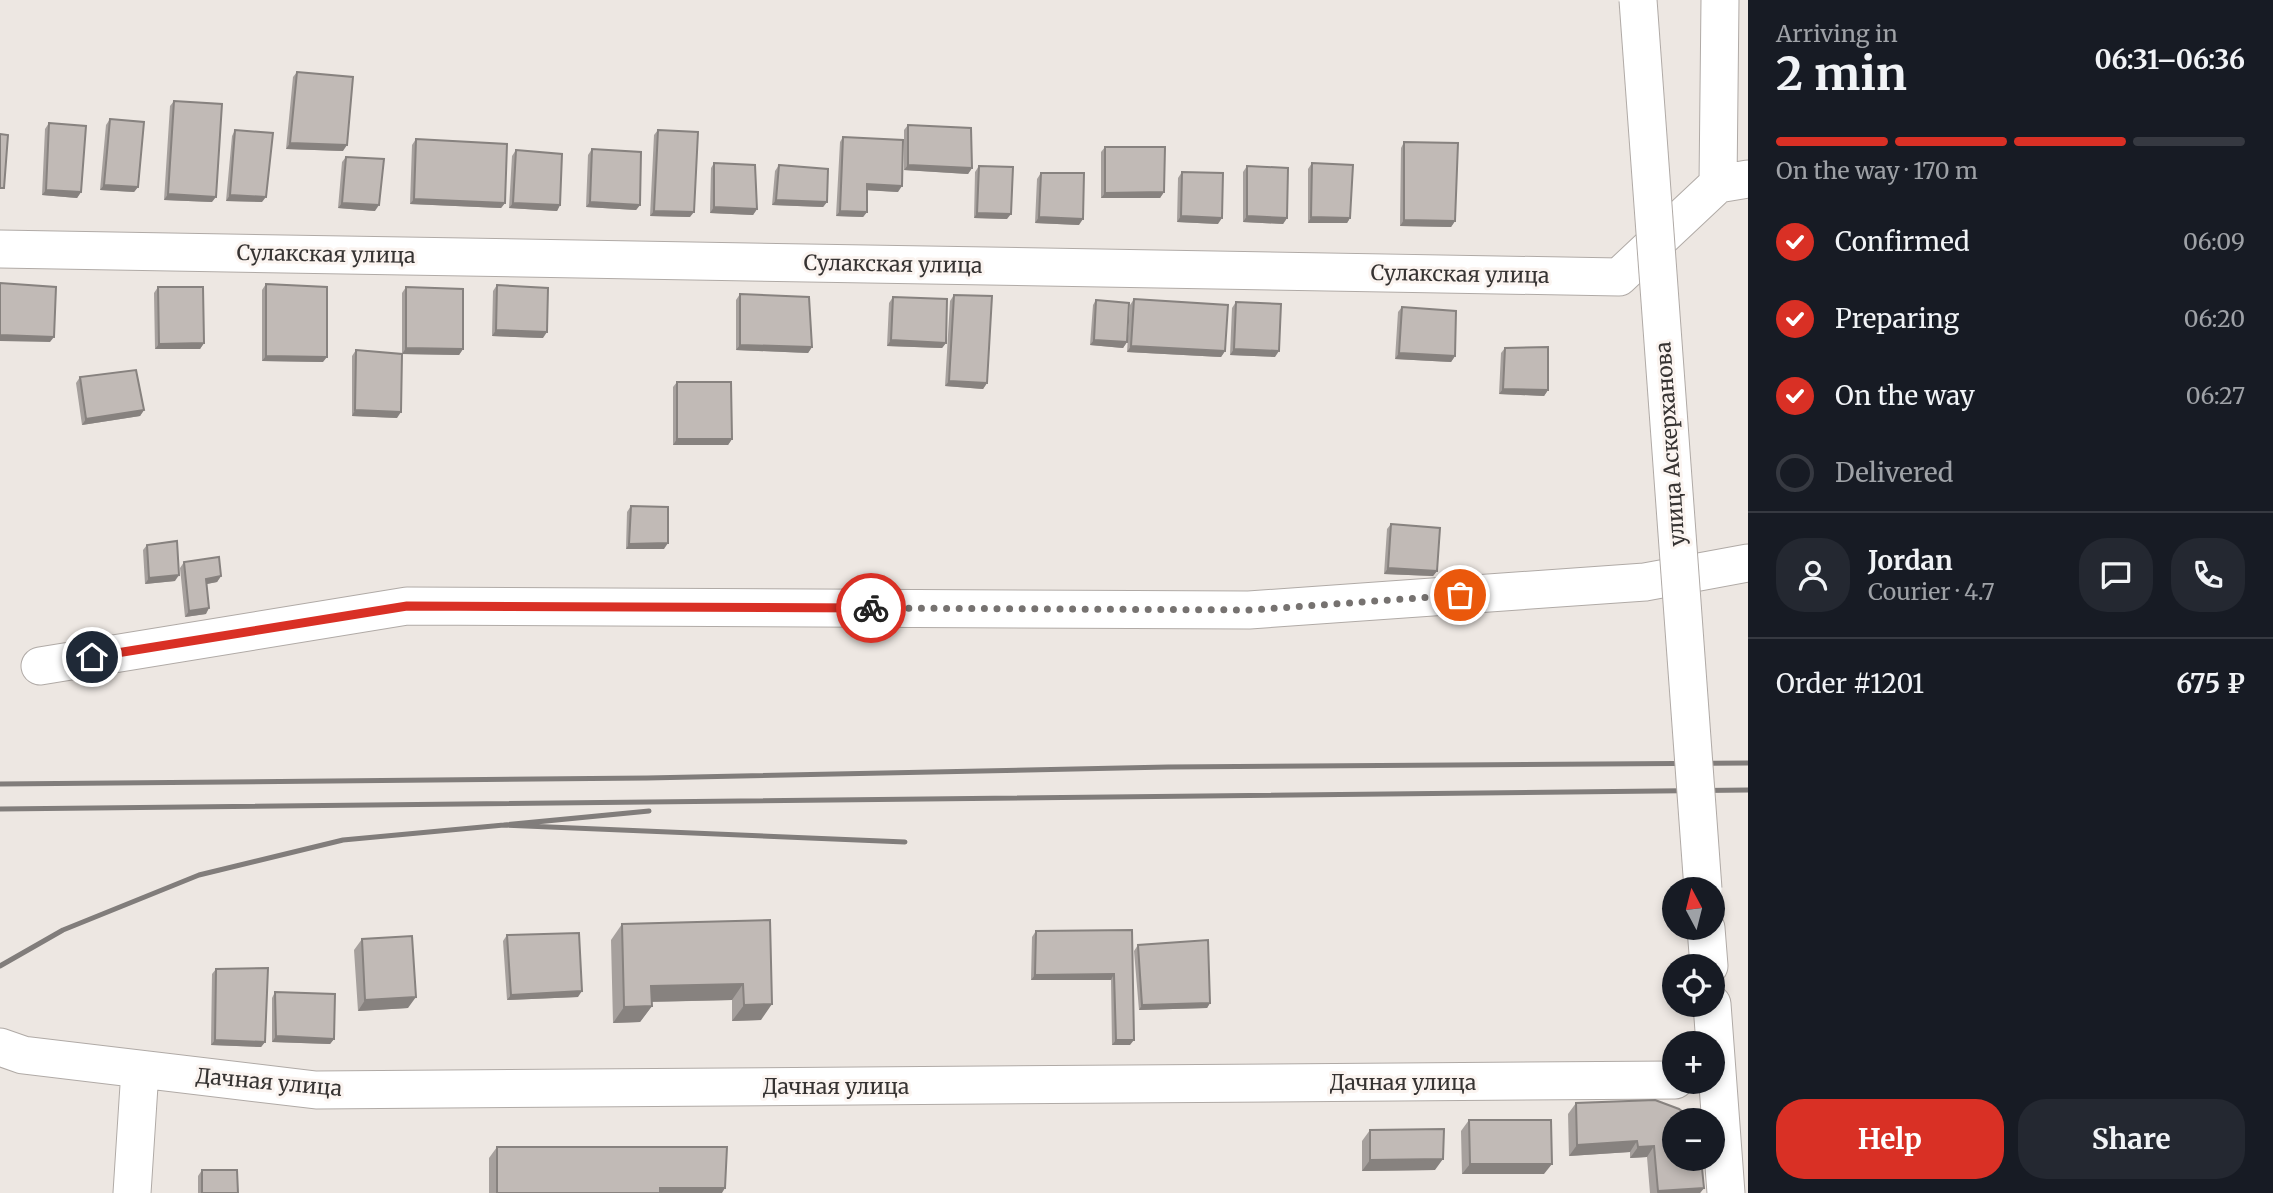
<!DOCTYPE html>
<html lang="en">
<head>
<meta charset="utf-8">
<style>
  :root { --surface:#171b24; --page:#242831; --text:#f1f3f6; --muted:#9ea1a6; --line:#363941; --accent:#d93025 }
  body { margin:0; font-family:Merriweather,serif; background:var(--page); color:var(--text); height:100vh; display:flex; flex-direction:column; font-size:26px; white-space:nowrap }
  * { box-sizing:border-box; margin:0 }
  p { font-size:23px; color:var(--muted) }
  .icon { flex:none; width:38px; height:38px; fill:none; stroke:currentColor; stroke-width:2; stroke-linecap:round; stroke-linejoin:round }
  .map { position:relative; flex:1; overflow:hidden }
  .drawer { display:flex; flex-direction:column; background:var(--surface); width:525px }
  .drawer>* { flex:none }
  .needle { width:46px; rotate:353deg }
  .tools { position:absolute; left:1662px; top:877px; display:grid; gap:14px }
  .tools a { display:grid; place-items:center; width:63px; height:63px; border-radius:50%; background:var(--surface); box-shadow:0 4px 10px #0003; font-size:35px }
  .pin { position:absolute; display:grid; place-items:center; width:60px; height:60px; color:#fff; margin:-30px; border:4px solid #fff; border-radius:50%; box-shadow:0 2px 7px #0007 }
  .courier { position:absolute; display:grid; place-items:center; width:70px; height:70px; margin:-35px; border:5px solid #d93025; border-radius:50%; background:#fff; color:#222; box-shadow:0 2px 9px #0007 }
  .overview em { font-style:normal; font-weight:700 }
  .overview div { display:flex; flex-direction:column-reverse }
  .overview { display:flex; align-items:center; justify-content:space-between; height:119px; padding:0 28px }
  h1 { font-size:46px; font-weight:700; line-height:52px }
  .bar { display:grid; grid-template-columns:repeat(4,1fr); gap:10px 7px; align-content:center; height:84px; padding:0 28px }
  .bar i { height:9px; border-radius:5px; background:var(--line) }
  .bar .active { background:var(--accent) }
  .bar p { grid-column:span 4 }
  .line { display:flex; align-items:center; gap:18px; padding:0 28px; border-top:2px solid var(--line) }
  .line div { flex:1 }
  .round { display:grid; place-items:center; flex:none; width:74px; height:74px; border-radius:28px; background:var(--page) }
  ol { padding:0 28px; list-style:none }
  li { display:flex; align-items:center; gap:21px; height:77px }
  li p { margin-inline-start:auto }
  li .icon { padding:7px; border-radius:50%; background:var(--accent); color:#fff; stroke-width:4 }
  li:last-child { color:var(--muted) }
  li i { width:38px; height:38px; border:4px solid var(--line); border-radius:50% }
  .action { display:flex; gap:14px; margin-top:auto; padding:14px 28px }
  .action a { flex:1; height:80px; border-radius:28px; background:var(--accent); color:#fff; font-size:28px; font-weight:700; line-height:80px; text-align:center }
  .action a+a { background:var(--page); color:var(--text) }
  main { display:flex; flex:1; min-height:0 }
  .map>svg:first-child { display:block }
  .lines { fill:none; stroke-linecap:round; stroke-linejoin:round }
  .minor-casing { stroke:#b0aaa6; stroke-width:39 }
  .minor { stroke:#fff; stroke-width:37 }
  .rail { stroke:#817d7b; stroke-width:5 }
  .minor-bridge-casing { stroke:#b0aaa6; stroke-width:39; stroke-linecap:butt }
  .minor-bridge { stroke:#fff; stroke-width:37 }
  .wall { fill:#a6a09d }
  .shaded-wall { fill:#87827f }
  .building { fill:#c1bab6; stroke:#87827f; stroke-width:2 }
  .done { stroke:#767270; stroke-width:7; stroke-dasharray:0 12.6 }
  .route { stroke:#d93025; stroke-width:9 }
  .labels { text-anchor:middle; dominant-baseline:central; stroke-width:6; stroke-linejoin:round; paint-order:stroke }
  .street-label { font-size:21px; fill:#363332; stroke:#fbf4f0 }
</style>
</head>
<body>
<main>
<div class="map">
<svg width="1748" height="1193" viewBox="0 0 1748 1193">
  <rect width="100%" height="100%" fill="#ede7e2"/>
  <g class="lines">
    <defs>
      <path id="minor" d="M1718,184L1720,0
        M0,249L1619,277L1718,184L1748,179
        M40,666L407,606L1249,610L1645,582L1748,563
        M1706,928L1709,966
        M1712,1004L1726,1193
        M0,1047L23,1055L316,1090L1675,1080
        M132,1193L140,1070"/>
    </defs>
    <use href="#minor" class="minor-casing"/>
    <use href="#minor" class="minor"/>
    <path class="rail" d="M0,784L647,778L1168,767L1748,763
      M0,809L1748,790
      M649,811L504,825L905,842
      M0,966L63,930L199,875L343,840L504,825"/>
    <defs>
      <path id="minor-bridge" d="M1638,0L1703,889"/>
    </defs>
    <use href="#minor-bridge" class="minor-bridge-casing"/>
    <use href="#minor-bridge" class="minor-bridge"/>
  </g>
  <path class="wall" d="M297,72L343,151L286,149L293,77Z
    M174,101L212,202L164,200L170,106Z
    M110,119L138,187L134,192L100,190L106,125Z
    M49,123L81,192L77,198L42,195L45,129Z
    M908,125L972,168L968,174L904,170V130Z
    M235,130L262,202L226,201L232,136Z
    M658,130L690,217L650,216L654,135Z
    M843,137L898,192L867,190V212L863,217L836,216L840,142Z
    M416,139L505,203L501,208L410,204L412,145Z
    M1404,142L1455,221L1451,227L1400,226L1401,148Z
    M1105,147L1164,192L1160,198H1101V152Z
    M592,149L640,205L636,210L586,207L588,155Z
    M516,150L560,205L557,211L509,208L512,156Z
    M346,157L375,211L338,208L342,162Z
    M714,163L757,209L753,215L710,213L711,168Z
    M1312,163L1350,218L1347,223H1308V169Z
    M779,165L827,202L823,207L772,205L775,171Z
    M979,166L1007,219L974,218L975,172Z
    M1247,166L1287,218L1283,224L1243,222V172Z
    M1182,172L1218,224L1177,222L1178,178Z
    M1041,173L1079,225L1035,223L1037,179Z
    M266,284L323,362L262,361V290Z
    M497,285L543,338L492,336L493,291Z
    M158,287L204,343L200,349H155L154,293Z
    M406,287L463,349L459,355L402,354V293Z
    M740,294L812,347L808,353L736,350V300Z
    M954,295L987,383L983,389L945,386L950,301Z
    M893,297L946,343L942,348L887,346L889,303Z
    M1134,299L1225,351L1221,357L1127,352L1130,305Z
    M1096,300L1127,342L1123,348L1090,345L1093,305Z
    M1236,302L1275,357L1230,355L1232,308Z
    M1402,307L1455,356L1451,362L1395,359L1398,312Z
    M1505,348L1548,390L1544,396L1499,394L1501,353Z
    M356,350L397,418L352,416V356Z
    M80,377L144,410L140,416L82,425L76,383Z
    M677,382L732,439L728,445H673V387Z
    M631,506L664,549H626L627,512Z
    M1391,524L1437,571L1433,576L1384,574L1387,529Z
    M147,545L175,581L145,584L143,550Z
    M184,562L221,576L217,582L206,584V614L185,617L180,568Z
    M770,920L761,1020L732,1021V1000L651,1002L652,1006L640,1022L613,1023L611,940L622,924Z
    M1132,930L1130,1045H1112L1111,980H1031L1032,937L1036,931Z
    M507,935L578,997L507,1000L503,941Z
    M362,939L408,1008L358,1011L354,950Z
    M1138,945L1210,1003L1207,1008L1139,1010L1134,951Z
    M216,969L265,1042L261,1047L211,1045L212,974Z
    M275,992L334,1039L330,1044L272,1042V998Z
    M1655,1100L1704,1188L1700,1193H1650L1647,1157L1630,1158V1152L1569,1156L1568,1114L1576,1103Z
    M1469,1120L1544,1174H1462L1461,1131Z
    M1370,1130L1435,1170L1362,1171V1141Z
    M497,1147L722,1193H489V1158Z
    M202,1170L238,1193H198V1176Z"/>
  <path class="shaded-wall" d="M290,143L347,145L343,151L286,149Z
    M908,165L972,168L968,174L904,170Z
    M867,184L902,186L898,192L863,190Z
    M104,185L138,187L134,192L100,190Z
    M46,190L81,192L77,198L42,195Z
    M1164,192L1160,198H1101L1105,193Z
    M168,194L216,197L212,202L164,200Z
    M230,195L266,197L262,202L226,201Z
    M414,199L505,203L501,208L410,204Z
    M776,200L827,202L823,207L772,205Z
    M590,202L640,205L636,210L586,207Z
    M342,203L379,205L375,211L338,208Z
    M513,203L560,205L557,211L509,208Z
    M714,207L757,209L753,215L710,213Z
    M654,211L694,212L690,217L650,216Z
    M840,211L867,212L863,217L836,216Z
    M977,213L1011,214L1007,219L974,218Z
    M1181,216L1222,218L1218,224L1177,222Z
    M1247,216L1287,218L1283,224L1243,222Z
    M1039,217L1083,219L1079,225L1035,223Z
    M1311,217L1350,218L1347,223H1308Z
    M1404,220L1455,221L1451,227L1400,226Z
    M496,330L547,332L543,338L492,336Z
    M0,335L54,337L50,342L0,341Z
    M891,340L946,343L942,348L887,346Z
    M1094,340L1127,342L1123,348L1090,345Z
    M204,343L200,349H155L159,344Z
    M740,345L812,347L808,353L736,350Z
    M1131,346L1225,351L1221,357L1127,352Z
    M406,348L463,349L459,355L402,354Z
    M1234,349L1279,351L1275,357L1230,355Z
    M1399,353L1455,356L1451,362L1395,359Z
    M266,356L327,357L323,362L262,361Z
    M949,381L987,383L983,389L945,386Z
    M1503,389L1548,390L1544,396L1499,394Z
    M144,410L140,416L82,425L86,419Z
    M355,410L401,412L397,418L352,416Z
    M677,439H732L728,445H673Z
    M668,543L664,549H626L629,544Z
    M1388,568L1437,571L1433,576L1384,574Z
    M179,575L175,581L145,584L149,578Z
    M221,576L217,582L202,585L206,579Z
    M209,608L206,614L185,617L189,611Z
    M1114,974L1111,980H1031L1035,975Z
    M743,984L732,1000L640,1002L651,986Z
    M582,991L578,997L507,1000L511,995Z
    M416,997L408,1008L358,1011L365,1000Z
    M1210,1003L1207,1008L1139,1010L1142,1005Z
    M772,1004L761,1020L732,1021L744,1005Z
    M652,1006L640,1022L613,1023L624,1007Z
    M276,1036L334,1039L330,1044L272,1042Z
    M215,1040L265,1042L261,1047L211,1045Z
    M1116,1040H1134L1130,1045H1112Z
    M1637,1141L1630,1152L1569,1156L1577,1145Z
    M1654,1146L1647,1157L1630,1158L1638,1147Z
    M1443,1159L1435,1170L1362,1171L1370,1160Z
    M1470,1164H1552L1544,1174H1462Z
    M660,1188H725L722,1193H656Z
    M1704,1188L1700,1193H1657L1658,1191Z"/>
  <path class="building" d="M297,72L353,77L347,145L290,143Z
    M174,101L222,104L216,197L168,194Z
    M110,119L144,122L138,187L104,185Z
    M49,123L86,126L81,192L46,190Z
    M908,125L971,128L972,168L908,165Z
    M235,130L273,133L266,197L230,195Z
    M658,130L698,132L694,212L654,211Z
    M0,134L8,135L4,188H0Z
    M843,137L903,140L902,186L867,184V212L840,211Z
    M416,139L507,144L505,203L414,199Z
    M1404,142L1458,143L1455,221L1404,220Z
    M1105,147H1165L1164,192L1105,193Z
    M592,149L641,152L640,205L590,202Z
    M516,150L562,154L560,205L513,203Z
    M346,157L384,159L379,205L342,203Z
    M714,163L755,165L757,209L714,207Z
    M1312,163L1353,165L1350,218L1311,217Z
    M779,165L828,169L827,202L776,200Z
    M979,166L1013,167L1011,214L977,213Z
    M1247,166L1288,168L1287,218L1247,216Z
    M1182,172L1223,173L1222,218L1181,216Z
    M1041,173H1084L1083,219L1039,217Z
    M0,283L56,287L54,337L0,335Z
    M266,284L327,287V357L266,356Z
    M497,285L548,288L547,332L496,330Z
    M158,287H203L204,343L159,344Z
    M406,287L463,289V349L406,348Z
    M740,294L809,297L812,347L740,345Z
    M954,295L992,296L987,383L949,381Z
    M893,297L947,299L946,343L891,340Z
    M1134,299L1228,305L1225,351L1131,346Z
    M1096,300L1129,303L1127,342L1094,340Z
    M1236,302L1281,304L1279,351L1234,349Z
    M1402,307L1456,311L1455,356L1399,353Z
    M1548,347V390L1503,389L1505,348Z
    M356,350L402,354L401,412L355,410Z
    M136,370L144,410L86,419L80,377Z
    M677,382H731L732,439H677Z
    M631,506L668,507V543L629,544Z
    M1391,524L1440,528L1437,571L1388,568Z
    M177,541L179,575L149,578L147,545Z
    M219,557L221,576L206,579L209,608L189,611L184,562Z
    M770,920L772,1004L744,1005L743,984L651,986L652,1006L624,1007L622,924Z
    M1132,930L1134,1040H1116L1114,974L1035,975L1036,931Z
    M579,933L582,991L511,995L507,935Z
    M412,936L416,997L365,1000L362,939Z
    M1208,940L1210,1003L1142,1005L1138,945Z
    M268,968L265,1042L215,1040L216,969Z
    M275,992L335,994L334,1039L276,1036Z
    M1655,1100L1679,1109L1693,1120H1675V1158H1701L1704,1188L1658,1191L1654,1146L1638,1147L1637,1141L1577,1145L1576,1103Z
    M1469,1120H1551L1552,1164H1470Z
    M1444,1129L1443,1159L1370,1160V1130Z
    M497,1147H727L725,1188H660V1193H497Z
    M202,1170H237L238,1193H202Z"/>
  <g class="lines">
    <path class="done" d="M871,608L1250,610L1460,595"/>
    <path class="route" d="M92,657L407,606L871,608"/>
  </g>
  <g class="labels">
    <g class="street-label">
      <text transform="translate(326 254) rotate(1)">Сулакская улица</text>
      <text transform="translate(893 264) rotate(1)">Сулакская улица</text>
      <text transform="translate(1460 274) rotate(1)">Сулакская улица</text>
      <text transform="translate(1670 444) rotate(-94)">улица Аскерханова</text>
      <text transform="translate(269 1082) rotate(5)">Дачная улица</text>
      <text x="1403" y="1082">Дачная улица</text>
      <text x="836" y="1086">Дачная улица</text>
    </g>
  </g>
</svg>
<div class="tools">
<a><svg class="needle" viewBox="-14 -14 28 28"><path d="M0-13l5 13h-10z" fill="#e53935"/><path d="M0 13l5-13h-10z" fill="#9ea1a6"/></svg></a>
<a><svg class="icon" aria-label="locate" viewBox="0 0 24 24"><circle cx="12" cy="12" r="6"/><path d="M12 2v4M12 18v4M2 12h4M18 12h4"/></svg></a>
<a>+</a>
<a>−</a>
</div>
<div class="pin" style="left:1460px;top:595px;background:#ea580c"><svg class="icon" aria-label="bag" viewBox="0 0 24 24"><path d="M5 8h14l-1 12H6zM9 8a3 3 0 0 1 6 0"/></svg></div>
<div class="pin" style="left:92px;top:657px;background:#1f2937"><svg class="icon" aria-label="home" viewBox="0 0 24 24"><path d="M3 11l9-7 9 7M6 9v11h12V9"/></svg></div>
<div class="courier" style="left:871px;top:608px"><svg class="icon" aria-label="bike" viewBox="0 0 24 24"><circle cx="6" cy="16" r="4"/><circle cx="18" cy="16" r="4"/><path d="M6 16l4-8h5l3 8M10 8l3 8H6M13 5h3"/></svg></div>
</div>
<section class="drawer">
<div class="overview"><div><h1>2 min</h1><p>Arriving in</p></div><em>06:31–06:36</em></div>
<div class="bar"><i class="active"></i><i class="active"></i><i class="active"></i><i></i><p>On the way · 170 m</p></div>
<ol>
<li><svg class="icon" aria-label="check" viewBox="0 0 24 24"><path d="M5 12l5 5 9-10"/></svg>Confirmed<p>06:09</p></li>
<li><svg class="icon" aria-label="check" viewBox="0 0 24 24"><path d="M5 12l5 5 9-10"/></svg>Preparing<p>06:20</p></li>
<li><svg class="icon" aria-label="check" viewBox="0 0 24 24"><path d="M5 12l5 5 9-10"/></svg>On the way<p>06:27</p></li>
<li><i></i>Delivered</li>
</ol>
<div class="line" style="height:126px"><a class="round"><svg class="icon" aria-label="person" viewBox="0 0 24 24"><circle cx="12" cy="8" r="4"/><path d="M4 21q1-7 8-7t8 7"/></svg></a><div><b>Jordan</b><p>Courier · 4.7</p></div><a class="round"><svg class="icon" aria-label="chat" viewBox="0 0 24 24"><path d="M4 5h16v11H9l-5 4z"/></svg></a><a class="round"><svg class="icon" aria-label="phone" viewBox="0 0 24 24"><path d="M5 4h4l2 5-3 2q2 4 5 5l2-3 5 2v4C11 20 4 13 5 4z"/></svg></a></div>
<div class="line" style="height:91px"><div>Order #1201</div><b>675 ₽</b></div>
<div class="action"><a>Help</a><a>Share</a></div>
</section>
</main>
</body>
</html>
